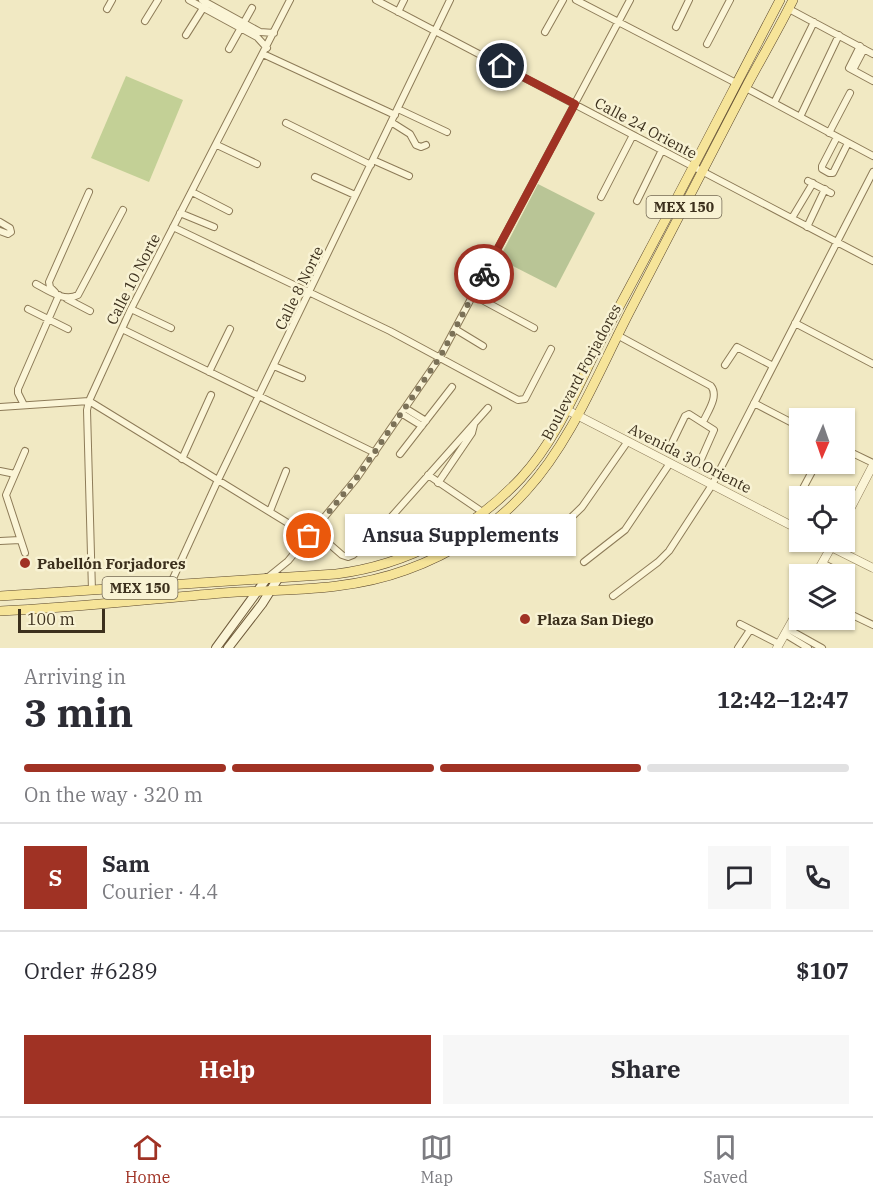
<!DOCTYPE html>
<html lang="en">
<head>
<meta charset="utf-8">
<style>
  :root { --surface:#fff; --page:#f7f7f7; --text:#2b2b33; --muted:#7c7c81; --line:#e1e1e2; --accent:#a03224 }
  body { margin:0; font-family:"IBM Plex Serif",serif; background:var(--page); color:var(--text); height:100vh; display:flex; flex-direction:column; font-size:22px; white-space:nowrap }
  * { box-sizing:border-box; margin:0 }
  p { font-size:20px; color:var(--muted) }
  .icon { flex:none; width:33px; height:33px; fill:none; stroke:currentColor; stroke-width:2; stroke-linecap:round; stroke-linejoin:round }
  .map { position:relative; height:648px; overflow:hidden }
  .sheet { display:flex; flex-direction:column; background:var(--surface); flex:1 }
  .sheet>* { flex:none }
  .needle { width:39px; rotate:182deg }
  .fabs { position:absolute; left:789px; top:408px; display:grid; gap:12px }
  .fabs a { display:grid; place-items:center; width:66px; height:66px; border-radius:0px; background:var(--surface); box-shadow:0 2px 4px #0004; font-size:30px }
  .scale { position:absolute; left:18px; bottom:15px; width:87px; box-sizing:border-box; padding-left:6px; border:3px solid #3c301d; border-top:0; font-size:16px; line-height:21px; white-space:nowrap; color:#3c301d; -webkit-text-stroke:4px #f8f2d3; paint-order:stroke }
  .pin { position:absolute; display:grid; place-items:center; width:51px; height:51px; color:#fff; margin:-26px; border:3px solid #fff; border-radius:50%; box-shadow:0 2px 6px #0007 }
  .courier { position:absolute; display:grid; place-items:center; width:60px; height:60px; margin:-30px; border:4px solid #a03224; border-radius:50%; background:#fff; color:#222; box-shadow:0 2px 8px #0007 }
  .bubble { position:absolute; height:42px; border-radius:0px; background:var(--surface); box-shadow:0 2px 4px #0004; font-size:20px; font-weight:800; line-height:42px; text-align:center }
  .overview em { font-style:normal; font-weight:800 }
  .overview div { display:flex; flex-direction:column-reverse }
  .overview { display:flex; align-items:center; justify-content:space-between; height:102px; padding:0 24px }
  h1 { font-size:39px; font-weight:800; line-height:45px }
  .bar { display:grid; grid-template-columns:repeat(4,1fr); gap:9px 6px; align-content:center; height:72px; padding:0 24px }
  .bar i { height:8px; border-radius:4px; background:var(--line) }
  .bar .selected { background:var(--accent) }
  .bar p { grid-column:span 4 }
  .line { display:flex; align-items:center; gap:15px; padding:0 24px; border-top:2px solid var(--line) }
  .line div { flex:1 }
  .round { display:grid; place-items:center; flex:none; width:63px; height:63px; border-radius:0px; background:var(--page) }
  .primary-button { display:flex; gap:12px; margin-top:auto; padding:12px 24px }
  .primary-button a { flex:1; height:69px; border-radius:0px; background:var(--accent); color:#fff; font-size:24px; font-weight:800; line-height:69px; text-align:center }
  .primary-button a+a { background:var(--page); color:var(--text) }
  .tabs { display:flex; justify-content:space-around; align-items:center; height:84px; border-top:2px solid var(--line); background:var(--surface); font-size:16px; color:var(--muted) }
  .tabs a { display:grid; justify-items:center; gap:3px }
  .tabs .selected { color:var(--accent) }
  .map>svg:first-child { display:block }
  .green { fill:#c3d096 }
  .cemetery { fill:#b9c596 }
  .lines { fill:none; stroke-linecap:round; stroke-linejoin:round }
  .minor-casing { stroke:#8d7b58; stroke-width:8 }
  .tertiary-casing { stroke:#8d7b58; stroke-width:9 }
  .secondary-casing { stroke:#6f5b3b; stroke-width:10 }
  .primary-casing { stroke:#5a472d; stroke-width:10 }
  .minor { stroke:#fbf5d7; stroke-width:6 }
  .tertiary { stroke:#fbf5d7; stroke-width:8 }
  .secondary { stroke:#fbf5d7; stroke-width:8 }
  .primary { stroke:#f6e499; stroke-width:9 }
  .done { stroke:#7b7157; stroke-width:6; stroke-dasharray:0 10.8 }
  .route { stroke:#a03224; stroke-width:8 }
  .poi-dot { fill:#a03224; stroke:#f8f2d3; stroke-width:2 }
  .labels { text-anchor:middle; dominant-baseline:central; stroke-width:5; stroke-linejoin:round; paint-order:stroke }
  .shield { fill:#f8f2d3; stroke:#746a54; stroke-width:1.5 }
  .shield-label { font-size:14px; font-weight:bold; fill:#3c301d }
  .street-label { font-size:15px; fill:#3c301d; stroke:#f8f2d3 }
  .poi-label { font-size:15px; font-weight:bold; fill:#3c301d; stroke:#f8f2d3; text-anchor:start }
</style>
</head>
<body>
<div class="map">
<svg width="873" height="648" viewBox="0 0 873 648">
  <rect width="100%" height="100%" fill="#f1e9c3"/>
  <path class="green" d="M126,76L183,100L149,182L91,158Z"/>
  <path class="cemetery" d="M538,184L595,213L556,288L499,259Z"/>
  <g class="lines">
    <defs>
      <path id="minor" d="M189,0L257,37L267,48
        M202,0L260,32L274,33
        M376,0L873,261
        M576,0L736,83
        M107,9L112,0
        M789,9L873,54
        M398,12L404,0
        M145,21L158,0
        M676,27L689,0
        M545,32L563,0
        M186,35L205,5
        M707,44L730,0
        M860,46L849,68L873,81
        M229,49L252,8
        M263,54L395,115
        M853,70L864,49
        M746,88L873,156
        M774,103L814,22
        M398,109L447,132
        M800,117L839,35
        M391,122L410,134L416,145L421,147L426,145
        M286,123L371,165
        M829,133L850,93
        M837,137L822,166V169L829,173H833L848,143
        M217,145L257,164
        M373,160L409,176
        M315,177L355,195
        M808,181L831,193
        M192,192L229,211
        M601,197L633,135
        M637,201L662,150
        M180,213L214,227
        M792,218L813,183
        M0,222L10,228L11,232L8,234L0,231
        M173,227L390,331L518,400L525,399L551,349
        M807,227L825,189
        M36,284C49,291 64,302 78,295L123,210
        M55,292L50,287L49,282L89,192
        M473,295L534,328
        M67,299L90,311
        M28,309L68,329
        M131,309L171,328
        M795,323L873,364
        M122,329L375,453
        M455,329L483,346
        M617,335L711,386C719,396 708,411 703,422
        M725,365L737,347L773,366
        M274,366L302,378
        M209,372L230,329
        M754,403L800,427
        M24,405L18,393V389L59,295
        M0,407L89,401L309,536
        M405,408L426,421
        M401,413L422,426
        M669,449L685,416L689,414L714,430L699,464
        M844,449L873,463
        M25,451L6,495L25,553
        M400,454L452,387
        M182,459L211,395
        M0,471L15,474
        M428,475L484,513
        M438,483L472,433L474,425
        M800,494L816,464
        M270,511L286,471
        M557,531L582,507L628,441
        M0,541L20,540
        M327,542L342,555L348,557L353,555L377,533L488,408
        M584,562L625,530L670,463
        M822,563L842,573
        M267,578L288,561L356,479L440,357L630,0
        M170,585L218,480L450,0
        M92,591L87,410L89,401L131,309L290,0
        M613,596L658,562L669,551L712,485L873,172
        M844,611L873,625
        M740,624L779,644
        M788,629L822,648
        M785,634L808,648
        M738,648L750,630"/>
      <path id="tertiary" d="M567,410L800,530
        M844,521L873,465
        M821,542L873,568
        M816,574L834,542
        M777,648L800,607"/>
      <path id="secondary" d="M216,648L267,578
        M228,648L262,604L279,577"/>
      <path id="primary" d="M0,596L336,574C407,565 471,531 521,478C559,437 579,382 605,333C665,223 722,111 780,0
        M0,611C75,608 149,599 223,593C285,589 346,592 406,570C451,554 494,527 526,491C572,441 600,368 632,307C670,235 707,161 745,89C761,59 778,30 793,0"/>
    </defs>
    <use href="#minor" class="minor-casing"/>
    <use href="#tertiary" class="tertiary-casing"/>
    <use href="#secondary" class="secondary-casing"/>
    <use href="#primary" class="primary-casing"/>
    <use href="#minor" class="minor"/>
    <use href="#tertiary" class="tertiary"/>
    <use href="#secondary" class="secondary"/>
    <use href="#primary" class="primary"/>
  </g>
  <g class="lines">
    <path class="done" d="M309,536L356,479L440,357L484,274"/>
    <path class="route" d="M484,274L575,104L502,66"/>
  </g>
  <g class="poi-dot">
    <circle cx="25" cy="563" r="6"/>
    <circle cx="525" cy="619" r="6"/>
  </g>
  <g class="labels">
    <g class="shield">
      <rect x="646.5" y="196" width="75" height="22" rx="4.5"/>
      <rect x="102.5" y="577" width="75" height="22" rx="4.5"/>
    </g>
    <g class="shield-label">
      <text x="684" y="207">MEX 150</text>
      <text x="140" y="588">MEX 150</text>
    </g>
    <g class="street-label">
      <text transform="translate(646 128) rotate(28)">Calle 24 Oriente</text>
      <text transform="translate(133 279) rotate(-63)">Calle 10 Norte</text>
      <text transform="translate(299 288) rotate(-64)">Calle 8 Norte</text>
      <text transform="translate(581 372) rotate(-62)">Boulevard Forjadores</text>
      <text transform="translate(690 458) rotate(27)">Avenida 30 Oriente</text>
    </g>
    <g class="poi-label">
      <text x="37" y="563">Pabellón Forjadores</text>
      <text x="537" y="619">Plaza San Diego</text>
    </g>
  </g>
</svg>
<div class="fabs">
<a><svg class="needle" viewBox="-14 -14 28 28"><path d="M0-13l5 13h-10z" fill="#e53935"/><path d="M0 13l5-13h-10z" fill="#7c7c81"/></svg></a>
<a><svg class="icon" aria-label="locate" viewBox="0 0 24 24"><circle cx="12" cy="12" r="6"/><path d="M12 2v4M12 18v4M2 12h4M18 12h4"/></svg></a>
<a><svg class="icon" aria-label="layers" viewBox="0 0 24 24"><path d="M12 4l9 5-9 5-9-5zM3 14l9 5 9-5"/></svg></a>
</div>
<div class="scale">100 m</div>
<div class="pin" style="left:309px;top:536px;background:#ea580c"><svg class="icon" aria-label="bag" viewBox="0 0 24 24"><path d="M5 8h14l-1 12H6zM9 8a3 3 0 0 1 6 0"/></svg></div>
<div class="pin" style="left:502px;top:66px;background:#1f2937"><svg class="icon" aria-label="home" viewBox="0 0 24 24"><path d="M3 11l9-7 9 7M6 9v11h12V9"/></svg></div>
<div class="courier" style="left:484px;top:274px"><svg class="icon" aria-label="bike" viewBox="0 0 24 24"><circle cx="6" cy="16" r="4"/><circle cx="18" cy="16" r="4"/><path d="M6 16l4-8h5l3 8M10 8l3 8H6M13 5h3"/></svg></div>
<div class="bubble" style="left:345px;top:514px;width:231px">Ansua Supplements</div>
</div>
<section class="sheet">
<div class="overview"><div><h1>3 min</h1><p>Arriving in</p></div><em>12:42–12:47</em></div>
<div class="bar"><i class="selected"></i><i class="selected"></i><i class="selected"></i><i></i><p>On the way · 320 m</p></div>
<div class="line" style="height:108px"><b class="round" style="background:var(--accent);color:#fff">S</b><div><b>Sam</b><p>Courier · 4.4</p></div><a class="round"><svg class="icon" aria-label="chat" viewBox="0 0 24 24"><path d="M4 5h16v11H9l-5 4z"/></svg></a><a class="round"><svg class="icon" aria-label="phone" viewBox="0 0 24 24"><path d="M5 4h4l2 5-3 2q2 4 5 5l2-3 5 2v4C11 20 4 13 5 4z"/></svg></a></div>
<div class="line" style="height:78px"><div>Order #6289</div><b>$107</b></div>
<div class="primary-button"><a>Help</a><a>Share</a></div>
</section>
<nav class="tabs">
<a class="selected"><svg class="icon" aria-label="home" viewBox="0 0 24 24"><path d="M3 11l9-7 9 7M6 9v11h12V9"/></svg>Home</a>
<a><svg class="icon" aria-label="map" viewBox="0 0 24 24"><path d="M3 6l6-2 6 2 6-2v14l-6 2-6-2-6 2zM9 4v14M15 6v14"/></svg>Map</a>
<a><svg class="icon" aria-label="saved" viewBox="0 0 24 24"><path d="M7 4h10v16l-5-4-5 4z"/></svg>Saved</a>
</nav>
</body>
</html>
